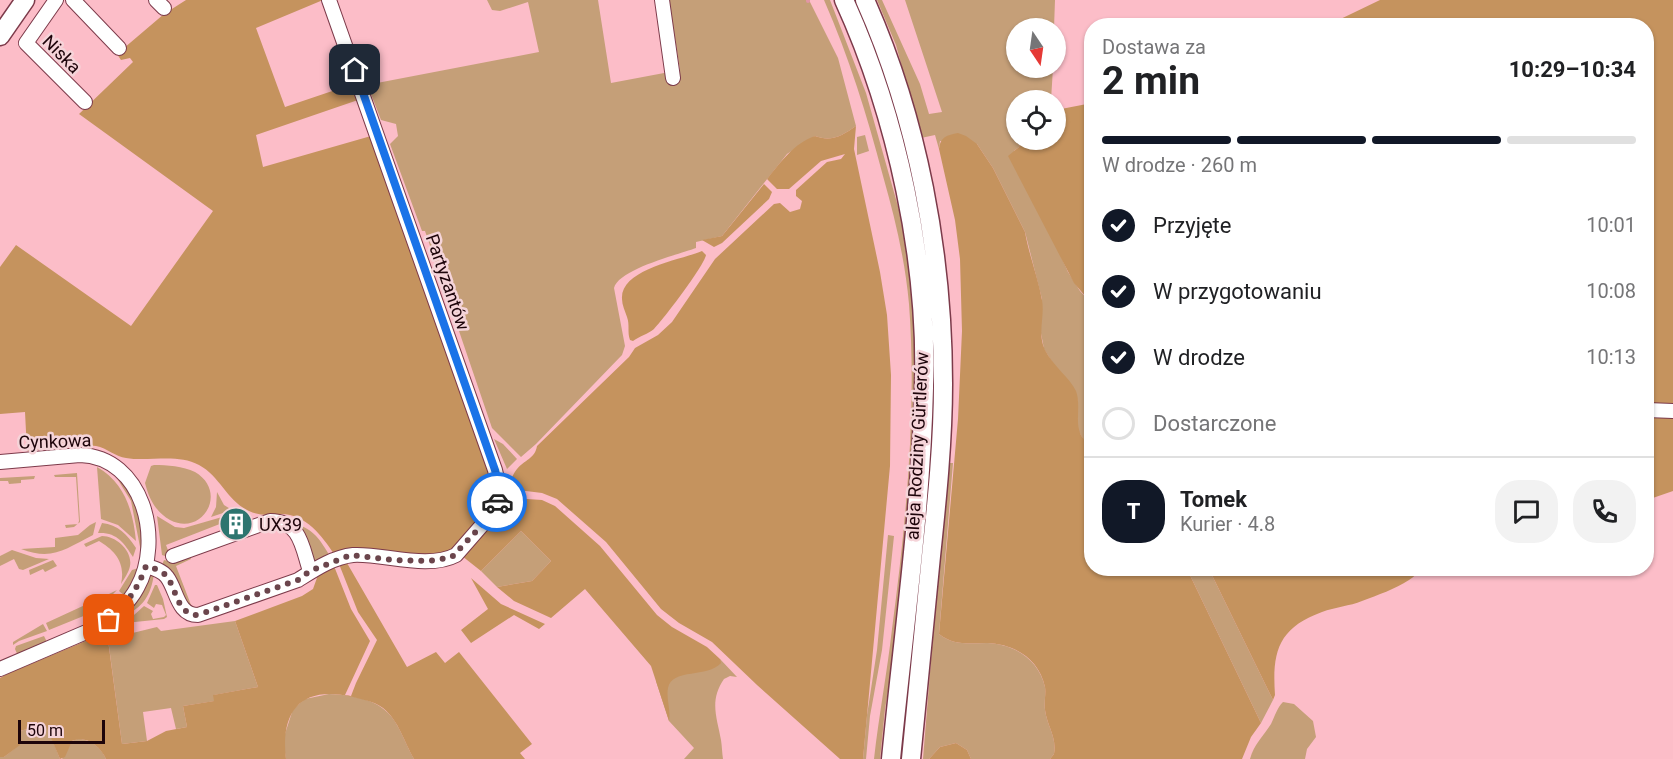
<!DOCTYPE html>
<html lang="pl">
<head>
<meta charset="utf-8">
<style>
  :root { --surface:#fff; --page:#f2f2f2; --text:#202124; --muted:#757577; --line:#e0e0e0; --accent:#111827 }
  body { margin:0; font-family:Roboto,sans-serif; background:var(--page); color:var(--text); height:100vh; display:flex; flex-direction:column; font-size:22px; white-space:nowrap }
  * { box-sizing:border-box; margin:0 }
  p { font-size:20px; color:var(--muted) }
  .icon { flex:none; width:33px; height:33px; fill:none; stroke:currentColor; stroke-width:2; stroke-linecap:round; stroke-linejoin:round }
  .map { position:relative; flex:1; overflow:hidden }
  .details { position:absolute; left:1084px; top:18px; width:570px; height:558px; display:flex; flex-direction:column; background:var(--surface); border-radius:24px; box-shadow:0 2px 4px #0004 }
  .details>* { flex:none }
  .needle { width:39px; rotate:167deg }
  .buttons { position:absolute; left:1006px; top:18px; display:grid; gap:12px }
  .buttons a { display:grid; place-items:center; width:60px; height:60px; border-radius:50%; background:var(--surface); box-shadow:0 2px 4px #0004; font-size:30px }
  .scale { position:absolute; left:18px; bottom:15px; width:87px; box-sizing:border-box; padding-left:6px; border:3px solid #1d040a; border-top:0; font-size:16px; line-height:21px; white-space:nowrap; color:#1d040a; -webkit-text-stroke:4px #f5d4d9; paint-order:stroke }
  .pin { position:absolute; display:grid; place-items:center; width:51px; height:51px; color:#fff; margin:-26px; border-radius:12px; box-shadow:0 3px 9px #0006 }
  .courier { position:absolute; display:grid; place-items:center; width:60px; height:60px; margin:-30px; border:4px solid #1a73e8; border-radius:50%; background:#fff; color:#222; box-shadow:0 2px 8px #0007 }
  .headline em { font-style:normal; font-weight:700 }
  .headline div { display:flex; flex-direction:column-reverse }
  .headline { display:flex; align-items:center; justify-content:space-between; height:102px; padding:0 18px }
  h1 { font-size:39px; font-weight:700; line-height:45px }
  .bar { display:grid; grid-template-columns:repeat(4,1fr); gap:9px 6px; align-content:center; height:72px; padding:0 18px }
  .bar i { height:8px; border-radius:4px; background:var(--line) }
  .bar .active { background:var(--accent) }
  .bar p { grid-column:span 4 }
  .line { display:flex; align-items:center; gap:15px; padding:0 18px; border-top:2px solid var(--line) }
  .line div { flex:1 }
  .round { display:grid; place-items:center; flex:none; width:63px; height:63px; border-radius:24px; background:var(--page) }
  ol { padding:0 18px; list-style:none }
  li { display:flex; align-items:center; gap:18px; height:66px }
  li p { margin-inline-start:auto }
  li .icon { padding:6px; border-radius:50%; background:var(--accent); color:#fff; stroke-width:4 }
  li:last-child { color:var(--muted) }
  li i { width:33px; height:33px; border:3px solid var(--line); border-radius:50% }
  .map>svg:first-child { display:block }
  .green { fill:#c59f78 }
  .forest { fill:#c5935e }
  .lines { fill:none; stroke-linecap:round; stroke-linejoin:round }
  .stream { stroke:#e296a5; stroke-width:4 }
  .street-casing { stroke:#7c3a4a; stroke-width:16 }
  .secondary-casing { stroke:#7c3a4a; stroke-width:21 }
  .street { stroke:#fff; stroke-width:14 }
  .secondary { stroke:#fff; stroke-width:18 }
  .done { stroke:#6b454c; stroke-width:6; stroke-dasharray:0 10.8 }
  .route { stroke:#1a73e8; stroke-width:8 }
  .labels { text-anchor:middle; dominant-baseline:central; stroke-width:5; stroke-linejoin:round; paint-order:stroke }
  .street-label { font-size:18px; fill:#1d040a; stroke:#f5d4d9 }
  .poi-label { font-size:18px; fill:#1d040a; stroke:#f5d4d9; text-anchor:start }
</style>
</head>
<body>
<div class="map">
<svg width="1673" height="759" viewBox="0 0 1673 759">
  <rect width="100%" height="100%" fill="#fcbdc8"/>
  <path class="green" d="M487,0H598L611,83L680,70L669,0H809L838,58L856,126C842,136 831,142 815,136L787,154L722,236L696,242V248C677,255 619,269 614,288L625,346L622,355L536,444L521,457L492,428L425,231H422L390,144L398,136L396,124L381,120L369,89L377,83L539,52L528,2L500,11L492,10Z
    M824,0H830L866,93L899,210L907,250L916,316L917,398L899,624L885,709L880,759H874C879,715 887,673 892,629C906,524 917,409 909,304C905,260 895,218 883,176C867,115 849,57 824,0Z
    M877,0H882L920,84L929,114L942,112L905,0H1055L1054,28H1017V68H1053L1051,100H1017V115H1015L1017,117V140H1021L1019,147L1014,151L1068,272L1080,291L1092,304V445L1083,439L1078,430V401L1065,377L1054,365L1044,349L1040,328L1042,299L1025,232L993,168L977,144L940,141L939,149L935,135L921,138L896,45Z
    M865,135L869,151L857,155V137Z
    M494,439L503,444L517,459L507,469Z
    M947,463H953L939,634C954,646 969,643 987,643C1015,644 1039,660 1045,687C1046,694 1044,702 1045,710C1047,726 1057,737 1054,754L1050,759H971L967,750L956,743L940,747L929,759H923Z
    M154,465C167,465 183,466 195,472C229,492 202,537 170,520C156,512 149,499 145,483L151,466Z
    M97,467C125,483 133,511 136,541L118,525L101,519Z
    M110,467C134,498 147,511 141,552L131,501Z
    M77,473L80,522L74,527L66,528L65,525L78,524L79,521L76,477H55L54,475Z
    M35,476L34,479L21,480V483L9,484L8,481H0V478Z
    M217,492L224,505L232,510L211,517L216,507Z
    M236,513L256,521L240,527L238,519L230,520L166,545L171,558L162,555L157,516L175,527L184,528Z
    M96,522L93,535C65,549 53,561 21,549L55,547V538L78,535L90,525Z
    M102,523C118,525 127,534 136,548L133,557C124,543 117,532 98,533Z
    M295,523C315,531 319,538 330,556L316,561L313,559Z
    M521,531L551,561L532,581L497,587L481,571Z
    M888,535L894,536L882,650L870,716L866,759H863L867,715L877,650Z
    M102,536C116,536 133,551 130,566C129,572 124,579 121,584C126,562 114,550 99,541L86,547L84,544Z
    M12,550L36,558L49,559L23,570L19,569L14,559L0,566V556Z
    M190,556L191,559L176,566L191,605L195,608L208,605V607L190,609L162,565L164,560L171,562Z
    M53,560L57,566L45,572L43,569L30,575L29,570Z
    M139,568L126,597L119,591L132,570Z
    M1187,569H1209L1273,700L1261,723Z
    M154,574C151,595 143,608 123,616L148,577Z
    M155,585H157L163,599L167,617L164,619L125,623V619L134,615L144,606L153,611L151,614L153,619L164,617L166,615L162,605L156,604L154,608L147,603Z
    M117,590L104,603L89,612V604Z
    M85,605L86,615L49,630L46,623Z
    M235,621L258,687L214,695L215,701L183,706L187,727L176,729L171,708L143,712L147,741L122,744L108,639L157,627L161,631Z
    M43,624L47,631L19,641L13,645V642Z
    M44,636L48,644L18,656L15,649L16,646Z
    M720,659L737,677L730,676L724,679C709,701 717,717 721,740C722,746 722,753 723,759H684L694,748L669,721L656,681Z
    M329,694C352,695 380,699 394,720C402,732 407,747 414,759H286L283,740L293,709L305,699Z
    M1283,702L1294,704L1313,721L1316,737L1307,749L1305,759H1250C1254,744 1263,737 1271,724C1275,716 1277,708 1283,702Z
    M47,726L60,759H0V757H4L14,749L18,731Z
    M77,739C89,738 102,748 106,759H62L72,741Z"/>
  <path class="forest" d="M186,0H323L256,28L285,107L353,84L358,100L256,135L263,167L371,136L501,496L456,555L334,554C322,536 306,514 281,514C270,515 259,516 249,511C227,501 220,476 199,465C177,453 149,462 126,458C116,457 107,448 96,446C78,443 46,449 27,451L25,412L0,414V267L16,245L131,326L213,211L79,114L133,62L130,58L121,60L117,54L164,14Z
    M1380,0H1673V406L1647,405V26H1326Z
    M1092,103V304L1074,283L1008,156L1019,147L1021,140H1056V110Z
    M856,126L854,149L880,272L887,315L891,375L890,466L863,759H840L757,685L712,642L679,623L661,609L606,542L557,499L542,493L526,491L507,493C509,485 512,475 517,469C524,460 535,459 537,446L629,357L635,348L658,335L672,322L715,259L774,204L780,203L790,212L800,209L802,201L796,196V190L827,162L841,159L845,154L821,161L789,189H777L767,179C780,163 794,143 815,136C831,142 842,136 856,126Z
    M958,133L966,136L977,144L993,168L1025,232C1029,255 1038,277 1042,300C1045,317 1037,333 1045,350C1053,366 1070,378 1076,391C1083,410 1069,434 1092,445V568L1187,569L1261,723L1251,737L1242,759H1050L1054,754C1057,737 1047,726 1045,710C1044,702 1046,694 1045,687C1039,659 1015,644 987,643C969,643 954,646 939,634L958,419L962,331L960,259L955,220L939,149C940,137 947,135 958,133Z
    M764,184L772,192L769,199L722,243L714,247L702,240L722,236Z
    M702,251L706,255C704,266 663,320 654,329C648,334 640,336 633,341L630,340C627,332 630,325 627,317C625,311 622,305 622,299C620,269 681,260 702,251Z
    M1647,416L1673,417V491L1647,500Z
    M527,499L542,500L555,506L600,546L657,615L672,627L707,647L720,659L721,663C708,678 672,668 668,688C666,699 671,710 669,721L651,666L585,589L551,618L514,601L497,587L532,581L551,561L521,531L481,571L462,556L505,500Z
    M347,563L407,667L436,652L445,663L459,652L532,744L520,753L525,759H414C404,742 399,721 383,708C374,701 363,700 353,697C302,685 280,710 286,759H106C100,746 86,735 72,741L65,757L60,759L46,726L18,731L20,745L4,757H0V678L7,674L112,630L126,634L108,640L122,744L147,741L166,731L187,727L183,706L214,701L213,695L258,687L235,621L302,596L313,589L318,575L334,566L351,609L370,641L345,695L351,696L356,683L377,640L358,612L339,564Z
    M1209,569H1423C1418,572 1414,577 1409,580C1395,589 1378,595 1362,601C1350,606 1335,607 1322,612C1278,628 1272,652 1275,695L1273,700Z
    M471,578L501,604L545,624L539,629L514,615L471,643L461,630L488,609Z
    M956,743L967,750L971,759H929L940,747Z"/>
  <g class="lines">
    <path class="stream" d="M808,0V1"/>
    <defs>
      <path id="street" d="M56,0L26,43L85,102
        M73,0L119,48
        M156,0L164,8
        M662,0L673,78
        M1647,410L1673,411
        M0,462L80,455C143,457 164,540 137,588C128,605 113,617 98,627L0,669
        M173,556L270,521C301,521 302,547 310,571
        M146,566C153,568 162,570 167,577C177,590 177,615 198,615L298,580C314,570 333,557 353,555C382,553 428,570 456,555L483,524L501,496L495,470L329,0"/>
      <path id="secondary" d="M844,0C897,116 928,261 924,388C921,512 903,636 891,759
        M865,0C918,119 943,254 943,384C943,441 937,499 931,556C924,624 918,691 911,759
        M0,36L25,0"/>
    </defs>
    <use href="#street" class="street-casing"/>
    <use href="#secondary" class="secondary-casing"/>
    <use href="#street" class="street"/>
    <use href="#secondary" class="secondary"/>
  </g>
  <g class="lines">
    <path class="done" d="M109,620C127,604 138,588 146,566C153,568 162,570 167,577C177,590 177,615 198,615L298,580L310,571L351,555L392,560L429,561L452,557L483,524L497,502"/>
    <path class="route" d="M355,70L495,470L501,496L497,502"/>
  </g>
  <defs>
    <symbol id="building-disc" viewBox="-11 -11 22 22"><circle r="9.5" fill="#2d756f" stroke="#f5d4d9"/><path d="M-4-6H4V6H1V3H-1V6H-4ZM-2.5-4.3h1.7v1.8h-1.7ZM.8-4.3h1.7v1.8H.8ZM-2.5-1h1.7V.8h-1.7ZM.8-1h1.7V.8H.8Z" fill="#fff"/></symbol>
  </defs>
  <g fill-rule="evenodd">
    <use href="#building-disc" x="217" y="505" width="38" height="38"/>
  </g>
  <g class="labels">
    <g class="street-label">
      <text transform="translate(62 54) rotate(45)">Niska</text>
      <text transform="translate(448 282) rotate(71)">Partyzantów</text>
      <text transform="translate(55 441) rotate(-2)">Cynkowa</text>
      <text transform="translate(917 446) rotate(-87)">aleja Rodziny Gürtlerów</text>
    </g>
    <g class="poi-label">
      <text x="259" y="524">UX39</text>
    </g>
  </g>
</svg>
<div class="buttons">
<a><svg class="needle" viewBox="-14 -14 28 28"><path d="M0-13l5 13h-10z" fill="#e53935"/><path d="M0 13l5-13h-10z" fill="#757577"/></svg></a>
<a><svg class="icon" aria-label="locate" viewBox="0 0 24 24"><circle cx="12" cy="12" r="6"/><path d="M12 2v4M12 18v4M2 12h4M18 12h4"/></svg></a>
</div>
<div class="scale">50 m</div>
<div class="pin" style="left:109px;top:620px;background:#ea580c"><svg class="icon" aria-label="bag" viewBox="0 0 24 24"><path d="M5 8h14l-1 12H6zM9 8a3 3 0 0 1 6 0"/></svg></div>
<div class="pin" style="left:355px;top:70px;background:#1f2937"><svg class="icon" aria-label="home" viewBox="0 0 24 24"><path d="M3 11l9-7 9 7M6 9v11h12V9"/></svg></div>
<div class="courier" style="left:497px;top:502px"><svg class="icon" aria-label="car" viewBox="0 0 24 24"><path d="M5 17H2v-5l4-1 3-4h7l3 4 3 1v5h-3M9 17h6M6 11h13"/><circle cx="7" cy="17" r="2"/><circle cx="17" cy="17" r="2"/></svg></div>
<section class="details">
<div class="headline"><div><h1>2 min</h1><p>Dostawa za</p></div><em>10:29–10:34</em></div>
<div class="bar"><i class="active"></i><i class="active"></i><i class="active"></i><i></i><p>W drodze · 260 m</p></div>
<ol>
<li><svg class="icon" aria-label="check" viewBox="0 0 24 24"><path d="M5 12l5 5 9-10"/></svg>Przyjęte<p>10:01</p></li>
<li><svg class="icon" aria-label="check" viewBox="0 0 24 24"><path d="M5 12l5 5 9-10"/></svg>W przygotowaniu<p>10:08</p></li>
<li><svg class="icon" aria-label="check" viewBox="0 0 24 24"><path d="M5 12l5 5 9-10"/></svg>W drodze<p>10:13</p></li>
<li><i></i>Dostarczone</li>
</ol>
<div class="line" style="height:108px"><b class="round" style="background:var(--accent);color:#fff">T</b><div><b>Tomek</b><p>Kurier · 4.8</p></div><a class="round"><svg class="icon" aria-label="chat" viewBox="0 0 24 24"><path d="M4 5h16v11H9l-5 4z"/></svg></a><a class="round"><svg class="icon" aria-label="phone" viewBox="0 0 24 24"><path d="M5 4h4l2 5-3 2q2 4 5 5l2-3 5 2v4C11 20 4 13 5 4z"/></svg></a></div>
</section>
</div>
</body>
</html>
